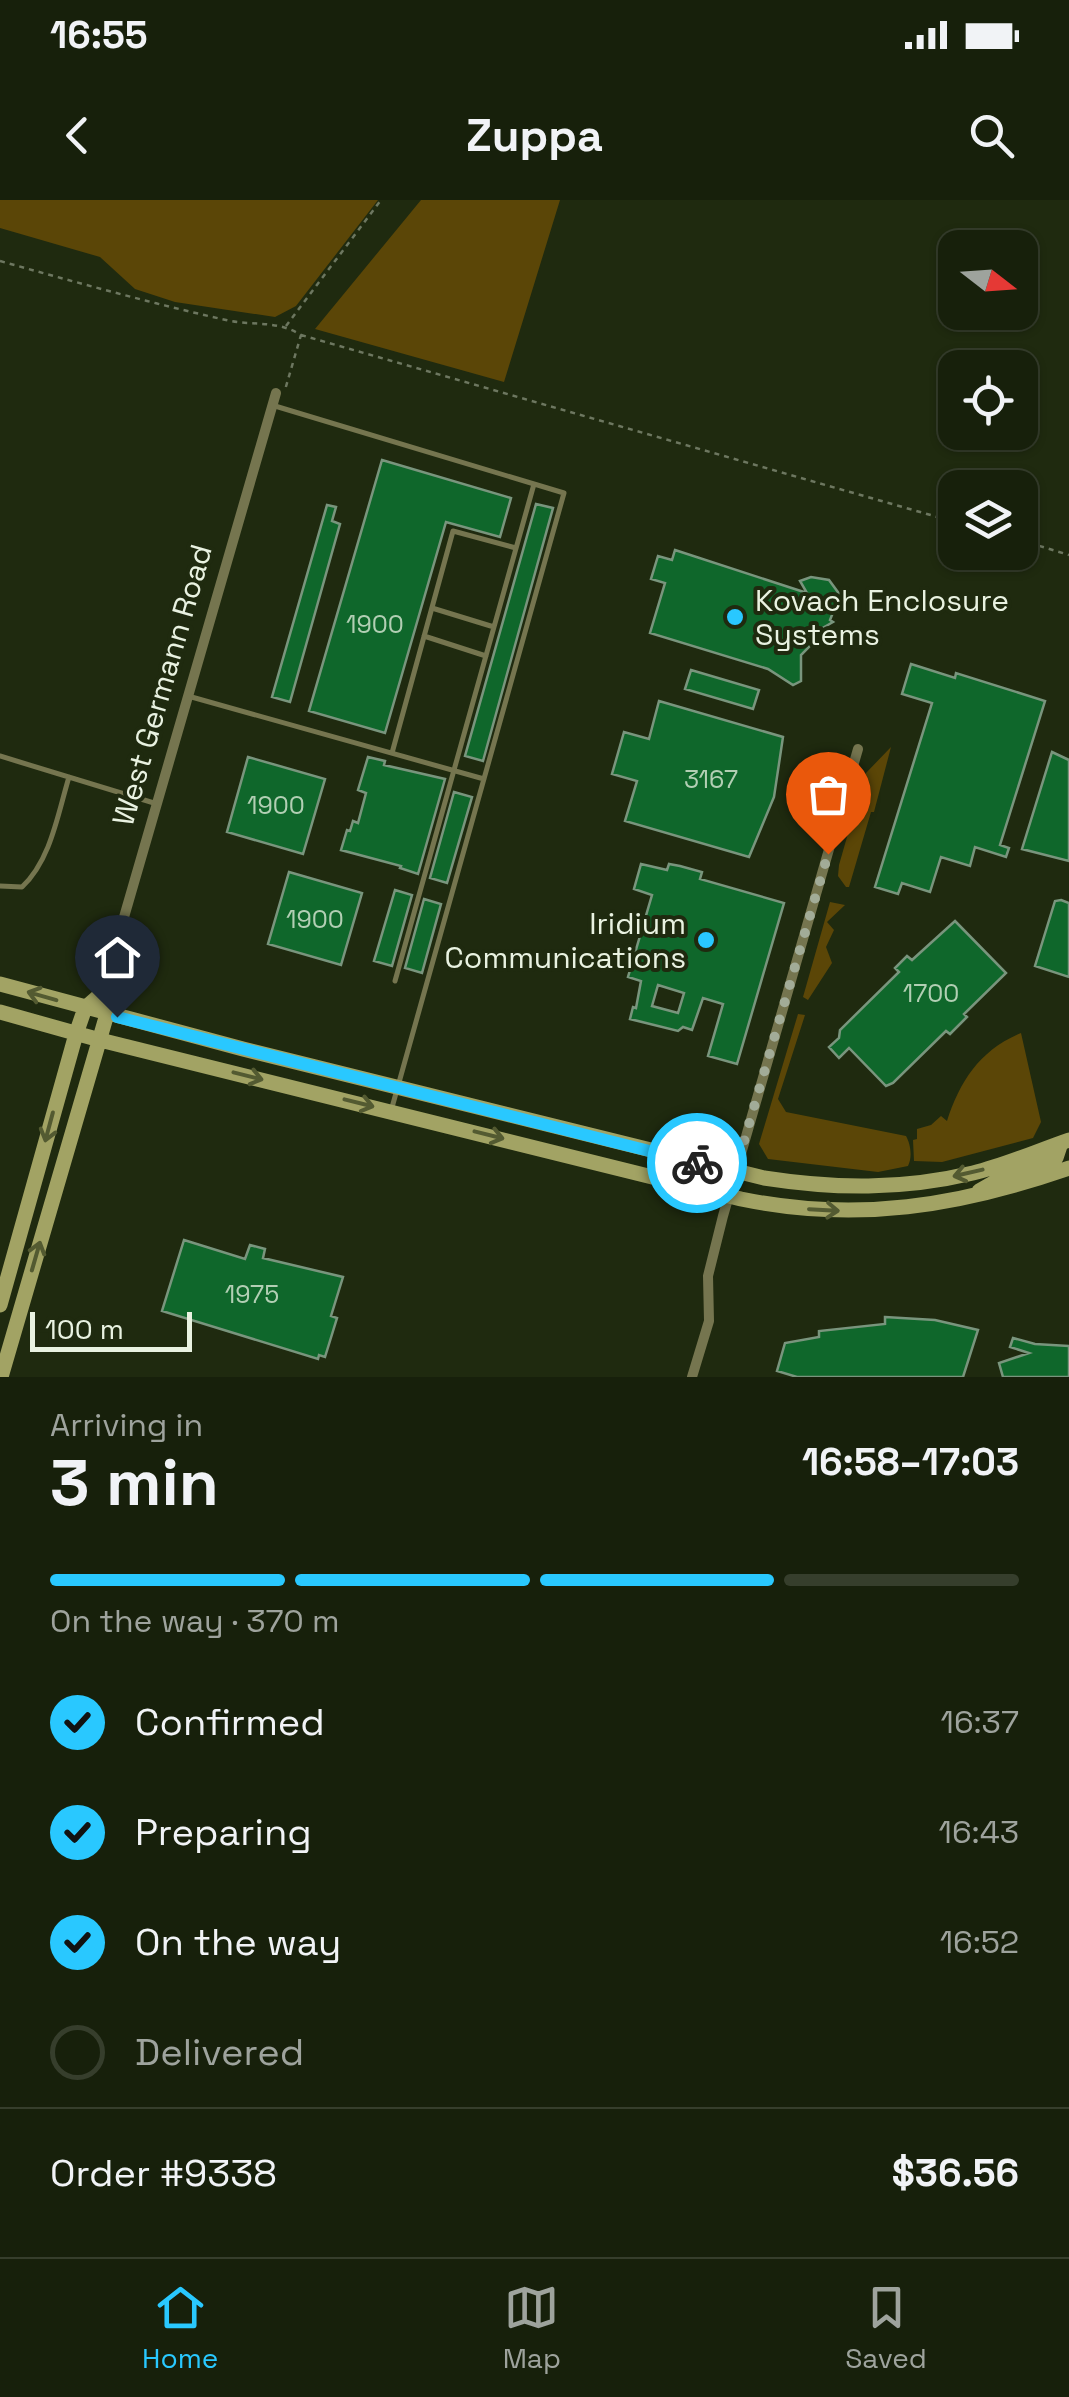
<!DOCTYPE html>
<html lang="en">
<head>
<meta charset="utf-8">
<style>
  :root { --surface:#17200b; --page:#202814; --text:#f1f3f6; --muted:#9ea39d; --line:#363e2c; --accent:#29c8ff }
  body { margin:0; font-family:"Space Grotesk",sans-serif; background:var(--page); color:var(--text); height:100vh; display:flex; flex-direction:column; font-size:38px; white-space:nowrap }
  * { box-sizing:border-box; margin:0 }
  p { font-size:32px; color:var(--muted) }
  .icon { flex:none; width:55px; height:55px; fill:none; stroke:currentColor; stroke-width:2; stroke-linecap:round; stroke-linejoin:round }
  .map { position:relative; height:1177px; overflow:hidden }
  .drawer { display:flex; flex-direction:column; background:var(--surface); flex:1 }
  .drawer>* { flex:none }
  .needle { width:65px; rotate:107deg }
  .controls { position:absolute; left:938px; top:30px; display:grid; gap:20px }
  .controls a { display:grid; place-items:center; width:100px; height:100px; border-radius:20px; background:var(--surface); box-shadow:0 2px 8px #0004,0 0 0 2px var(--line); font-size:50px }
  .scale { position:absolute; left:30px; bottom:25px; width:162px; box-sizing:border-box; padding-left:10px; border:5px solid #e9f2e1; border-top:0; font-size:28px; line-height:35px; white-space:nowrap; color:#e9f2e1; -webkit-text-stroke:8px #1f2a0f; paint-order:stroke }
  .pin { position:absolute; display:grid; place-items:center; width:85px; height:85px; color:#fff; margin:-102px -42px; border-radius:50% 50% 50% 0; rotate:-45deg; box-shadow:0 0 10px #0007 }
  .pin .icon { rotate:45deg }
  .courier { position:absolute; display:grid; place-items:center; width:100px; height:100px; margin:-50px; border:8px solid #29c8ff; border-radius:50%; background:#fff; color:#222; box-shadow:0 2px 12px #0007 }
  .summary em { font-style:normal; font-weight:700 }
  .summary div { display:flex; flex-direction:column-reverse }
  .summary { display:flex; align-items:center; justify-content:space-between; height:170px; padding:0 50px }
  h1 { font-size:65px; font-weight:700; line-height:75px }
  .bar { display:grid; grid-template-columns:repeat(4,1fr); gap:15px 10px; align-content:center; height:120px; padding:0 50px }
  .bar i { height:12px; border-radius:8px; background:var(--line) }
  .bar .on { background:var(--accent) }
  .bar p { grid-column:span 4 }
  .line { display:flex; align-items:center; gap:25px; padding:0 50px; border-top:2px solid var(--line) }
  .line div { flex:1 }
  ol { padding:0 50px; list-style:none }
  li { display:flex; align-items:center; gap:30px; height:110px }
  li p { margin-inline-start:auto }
  li .icon { padding:10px; border-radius:50%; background:var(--accent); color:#111; stroke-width:4 }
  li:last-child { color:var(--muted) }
  li i { width:55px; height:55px; border:5px solid var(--line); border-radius:50% }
  .status { display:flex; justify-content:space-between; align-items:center; height:70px; padding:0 50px; background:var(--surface); direction:ltr }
  .status svg { height:28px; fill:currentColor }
  header { display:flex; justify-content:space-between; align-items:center; height:130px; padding:0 50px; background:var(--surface); font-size:45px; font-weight:700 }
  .dock { display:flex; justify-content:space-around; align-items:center; height:140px; border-top:2px solid var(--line); background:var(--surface); font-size:28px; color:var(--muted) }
  .dock a { display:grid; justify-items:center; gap:5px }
  .dock .on { color:var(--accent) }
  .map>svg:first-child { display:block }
  .green { fill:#5b4607 }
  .building { fill:#0f672b; stroke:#79957d; stroke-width:2.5; fill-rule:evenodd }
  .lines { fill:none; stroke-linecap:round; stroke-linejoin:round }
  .path { stroke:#6d7760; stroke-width:2.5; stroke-dasharray:5 5; stroke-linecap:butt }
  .lane { stroke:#75754f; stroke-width:5 }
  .street { stroke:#75754f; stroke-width:10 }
  .secondary { stroke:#a2a364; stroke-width:15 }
  .oneway { stroke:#535a31 }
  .done { stroke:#a2ac98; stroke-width:10; stroke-dasharray:0 18 }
  .route { stroke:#29c8ff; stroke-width:12 }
  .poi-dot { fill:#29c8ff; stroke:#1f2a0f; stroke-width:4 }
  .labels { text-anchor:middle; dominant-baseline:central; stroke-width:8; stroke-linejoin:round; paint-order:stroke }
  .number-label { font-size:25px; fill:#b2cfb4 }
  .poi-label { font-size:30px; fill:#e9f2e1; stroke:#1f2a0f; text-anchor:start }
  .street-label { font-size:30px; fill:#e9f2e1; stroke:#1f2a0f }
</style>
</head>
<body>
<div class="status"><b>16:55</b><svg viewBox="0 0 49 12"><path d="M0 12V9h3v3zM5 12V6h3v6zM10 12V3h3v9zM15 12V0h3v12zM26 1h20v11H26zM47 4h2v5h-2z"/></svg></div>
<header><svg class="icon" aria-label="back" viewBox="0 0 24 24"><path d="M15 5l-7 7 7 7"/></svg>Zuppa<svg class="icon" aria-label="search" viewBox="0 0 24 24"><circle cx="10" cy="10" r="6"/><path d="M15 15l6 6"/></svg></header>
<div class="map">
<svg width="1069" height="1177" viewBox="0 0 1069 1177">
  <rect width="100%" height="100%" fill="#1f2a0f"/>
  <path class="green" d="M0,0H378L296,106L275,117L175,102L135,89L100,57L0,28Z
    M421,0H560L504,182L315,129Z
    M891,547L874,612H871L849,687H846L838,676L839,665L865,574Z
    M830,702L845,705L827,722L834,730L826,747L832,763L808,800L803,797Z
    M798,814L805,815L778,899L786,912L906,936C910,943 913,956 908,966L878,972L768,959L759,944Z
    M1021,833L1041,922L1033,938L942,962L914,961L913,940L917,939V929L931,925L941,916L947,921C960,881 980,850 1021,833Z"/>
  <path class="building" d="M382,260L511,298L500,337L446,322L385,533L309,511Z
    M536,304L553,308L483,561L465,556Z
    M327,305L336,307L332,321L340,324L290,502L272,497Z
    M675,350L807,393L800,381L811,377L829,380L840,395L830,420L833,422L821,429L827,431L807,436L810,446L801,455V481L793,485L768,469L650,433L665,383L651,379L658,356L672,360Z
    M911,464L955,478L956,473L1045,501L1000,645L1009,648L1006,657L975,647L970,666L941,657L930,692L902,683L898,694L875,687L932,503L902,494Z
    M691,470L759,490L753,509L685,489Z
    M659,501L783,537L774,597L749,657L625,621L637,581L612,574L624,532L649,539Z
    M1052,552L1069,560V661L1022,649Z
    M248,557L325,579L303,654L227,632Z
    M368,557L385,561L384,565L445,579L418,674L400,668L401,666L341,650L347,630L350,631L353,621L358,623L366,593L358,590Z
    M454,592L472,597L447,683L430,678Z
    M641,664L667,670L669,664L680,666L702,672L700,679L784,703L737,864L708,856L723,804L703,798L692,830L683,827L678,831L630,819L633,807L636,808L641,781L628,777L652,695L634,689ZM658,785L684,793L678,813L652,806Z
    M289,672L362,693L341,765L268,744Z
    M395,690L412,695L392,766L374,761Z
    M424,699L441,704L422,773L405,768Z
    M1061,700L1069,703V777L1035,766L1055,701Z
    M955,721L1006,773L964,814L967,817L950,834L946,831L893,883L886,886L849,848L839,858L829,847L839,838L840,830L899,772L895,768L907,756L912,760Z
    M184,1040L245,1059L250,1045L265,1049L263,1058L343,1077L331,1116L337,1118L325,1157L319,1155L318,1159L162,1111Z
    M885,1117L935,1120L978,1130L963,1177H797L777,1171L785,1143L819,1137V1131L885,1124Z
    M1013,1138L1035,1144L1069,1146V1177H1003L999,1163L1029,1153L1010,1147Z"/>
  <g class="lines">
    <path class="path" d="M0,61C75,82 150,103 226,120C252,126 278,120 301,135L285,190
      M286,126L381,0
      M301,135L955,322
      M1020,340L1069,355"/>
    <path class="lane" d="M275,206L564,293L391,911
      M432,408L494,427
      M424,436L486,456
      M188,496L484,579
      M392,553L453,331L516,348
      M0,556L154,603
      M0,686L22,687C51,660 58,613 69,577
      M395,781L534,284"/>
    <path class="street" d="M102,793L276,193
      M692,1177L709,1121L708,1076L723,1016L858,549"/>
    <path class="secondary" d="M0,784L243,849L764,978C835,989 902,990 973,973C1006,965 1037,951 1069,940
      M0,812L100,840L741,999C857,1023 959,1006 1069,968
      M979,991L1000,979L1056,958L1061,943
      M0,1105L76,834L85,808L102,793L107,814L1,1177"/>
  </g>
  <defs><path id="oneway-shaft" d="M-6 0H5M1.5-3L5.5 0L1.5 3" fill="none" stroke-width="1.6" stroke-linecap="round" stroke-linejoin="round" transform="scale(2.5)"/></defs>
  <g class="oneway">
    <use href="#oneway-shaft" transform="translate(42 796) rotate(-164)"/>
    <use href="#oneway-shaft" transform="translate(248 876) rotate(14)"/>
    <use href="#oneway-shaft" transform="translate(359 903) rotate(14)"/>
    <use href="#oneway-shaft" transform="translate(49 927) rotate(105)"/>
    <use href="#oneway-shaft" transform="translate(489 935) rotate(14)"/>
    <use href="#oneway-shaft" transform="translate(968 973) rotate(167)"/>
    <use href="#oneway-shaft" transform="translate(824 1010) rotate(3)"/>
    <use href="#oneway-shaft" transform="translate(36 1056) rotate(-74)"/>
  </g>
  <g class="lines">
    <path class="done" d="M697,963L735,972L828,654"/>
    <path class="route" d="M117,817L697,963"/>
  </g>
  <g class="poi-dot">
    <circle cx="735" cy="417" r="10"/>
    <circle cx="706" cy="740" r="10"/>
  </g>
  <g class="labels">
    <g class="number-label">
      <text x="375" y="424">1900</text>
      <text x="711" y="579">3167</text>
      <text x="276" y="605">1900</text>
      <text x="315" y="719">1900</text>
      <text x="931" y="793">1700</text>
      <text x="252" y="1094">1975</text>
    </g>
    <g class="poi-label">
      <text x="755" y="400">Kovach Enclosure<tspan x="755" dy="34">Systems</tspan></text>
      <text x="686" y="723" text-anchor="end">Iridium<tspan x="686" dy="34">Communications</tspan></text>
    </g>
    <g class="street-label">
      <text transform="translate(162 485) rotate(-74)">West Germann Road</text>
    </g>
  </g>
</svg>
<div class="controls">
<a><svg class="needle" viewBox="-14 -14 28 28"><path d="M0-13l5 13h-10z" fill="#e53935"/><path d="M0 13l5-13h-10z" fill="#9ea39d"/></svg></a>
<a><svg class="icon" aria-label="locate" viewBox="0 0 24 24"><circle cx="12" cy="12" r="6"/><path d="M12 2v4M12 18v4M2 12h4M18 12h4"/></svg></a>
<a><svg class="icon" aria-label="layers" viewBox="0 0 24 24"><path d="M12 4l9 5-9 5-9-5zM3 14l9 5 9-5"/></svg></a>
</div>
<div class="scale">100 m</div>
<div class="pin" style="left:828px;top:654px;background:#ea580c"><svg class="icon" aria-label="bag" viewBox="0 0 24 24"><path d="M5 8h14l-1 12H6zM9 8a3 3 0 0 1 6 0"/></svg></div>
<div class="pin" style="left:117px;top:817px;background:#1f2937"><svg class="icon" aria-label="home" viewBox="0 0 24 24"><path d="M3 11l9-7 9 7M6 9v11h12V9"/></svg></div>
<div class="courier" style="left:697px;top:963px"><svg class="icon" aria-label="bike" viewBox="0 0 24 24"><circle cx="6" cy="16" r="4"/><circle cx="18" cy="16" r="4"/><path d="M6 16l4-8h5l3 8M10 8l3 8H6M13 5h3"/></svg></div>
</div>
<section class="drawer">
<div class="summary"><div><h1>3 min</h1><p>Arriving in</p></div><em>16:58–17:03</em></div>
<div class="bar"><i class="on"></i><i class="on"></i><i class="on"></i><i></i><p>On the way · 370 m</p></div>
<ol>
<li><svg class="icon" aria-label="check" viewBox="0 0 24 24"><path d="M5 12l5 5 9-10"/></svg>Confirmed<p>16:37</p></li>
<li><svg class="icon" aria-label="check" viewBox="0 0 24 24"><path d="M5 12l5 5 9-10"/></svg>Preparing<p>16:43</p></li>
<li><svg class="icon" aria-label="check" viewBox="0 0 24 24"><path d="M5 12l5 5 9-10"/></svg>On the way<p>16:52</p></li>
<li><i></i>Delivered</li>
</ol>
<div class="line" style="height:130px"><div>Order #9338</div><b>$36.56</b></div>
</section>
<nav class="dock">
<a class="on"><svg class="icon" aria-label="home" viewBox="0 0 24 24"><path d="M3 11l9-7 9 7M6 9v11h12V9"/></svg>Home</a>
<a><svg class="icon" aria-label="map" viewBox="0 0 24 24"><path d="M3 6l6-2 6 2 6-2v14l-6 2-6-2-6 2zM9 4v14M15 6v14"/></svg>Map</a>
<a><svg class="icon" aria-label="saved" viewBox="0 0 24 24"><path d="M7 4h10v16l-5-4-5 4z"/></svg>Saved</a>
</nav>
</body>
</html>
